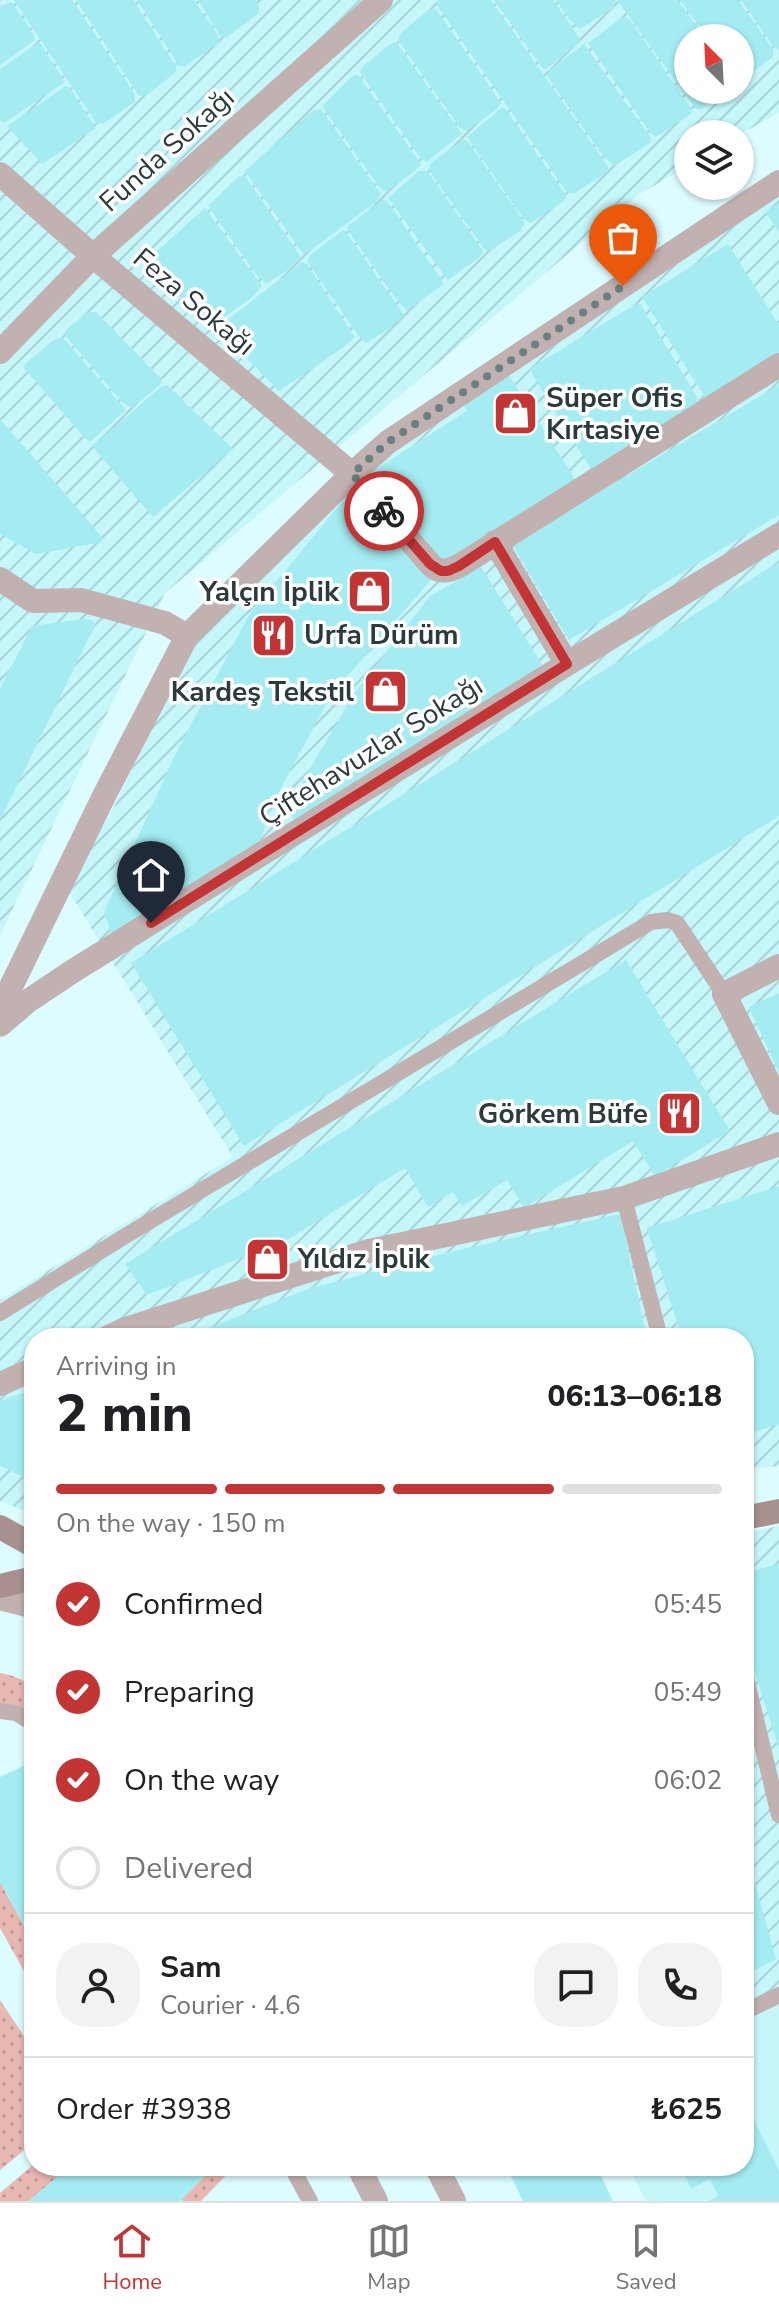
<!DOCTYPE html>
<html lang="en">
<head>
<meta charset="utf-8">
<style>
  :root { --surface:#fff; --page:#f2f2f2; --text:#202124; --muted:#757577; --line:#e0e0e0; --accent:#c33434 }
  body { margin:0; font-family:"Nunito Sans",sans-serif; background:var(--page); color:var(--text); height:100vh; display:flex; flex-direction:column; font-size:30px; white-space:nowrap }
  * { box-sizing:border-box; margin:0 }
  p { font-size:26px; color:var(--muted) }
  .icon { flex:none; width:44px; height:44px; fill:none; stroke:currentColor; stroke-width:2; stroke-linecap:round; stroke-linejoin:round }
  .map { position:relative; flex:1; overflow:hidden }
  .details { position:absolute; left:24px; top:1328px; width:730px; height:848px; display:flex; flex-direction:column; background:var(--surface); border-radius:32px; box-shadow:0 2px 6px #0004 }
  .details>* { flex:none }
  .needle { width:52px; rotate:336deg }
  .controls { position:absolute; left:674px; top:24px; display:grid; gap:16px }
  .controls a { display:grid; place-items:center; width:80px; height:80px; border-radius:50%; background:var(--surface); box-shadow:0 2px 6px #0004; font-size:40px }
  .pin { position:absolute; display:grid; place-items:center; width:68px; height:68px; color:#fff; margin:-82px -34px; border-radius:50% 50% 50% 0; rotate:-45deg; box-shadow:0 0 8px #0007 }
  .pin .icon { rotate:45deg }
  .courier { position:absolute; display:grid; place-items:center; width:80px; height:80px; margin:-40px; border:6px solid #c33434; border-radius:50%; background:#fff; color:#222; box-shadow:0 2px 10px #0007 }
  .head em { font-style:normal; font-weight:800 }
  .head div { display:flex; flex-direction:column-reverse }
  .head { display:flex; align-items:center; justify-content:space-between; height:136px; padding:0 32px }
  h1 { font-size:52px; font-weight:800; line-height:60px }
  .bar { display:grid; grid-template-columns:repeat(4,1fr); gap:12px 8px; align-content:center; height:96px; padding:0 32px }
  .bar i { height:10px; border-radius:6px; background:var(--line) }
  .bar .on { background:var(--accent) }
  .bar p { grid-column:span 4 }
  .line { display:flex; align-items:center; gap:20px; padding:0 32px; border-top:2px solid var(--line) }
  .line div { flex:1 }
  .round { display:grid; place-items:center; flex:none; width:84px; height:84px; border-radius:32px; background:var(--page) }
  ol { padding:0 32px; list-style:none }
  li { display:flex; align-items:center; gap:24px; height:88px }
  li p { margin-inline-start:auto }
  li .icon { padding:8px; border-radius:50%; background:var(--accent); color:#fff; stroke-width:4 }
  li:last-child { color:var(--muted) }
  li i { width:44px; height:44px; border:4px solid var(--line); border-radius:50% }
  .tab-bar { display:flex; justify-content:space-around; align-items:center; height:112px; border-top:2px solid var(--line); background:var(--surface); font-size:22px; color:var(--muted) }
  .tab-bar a { display:grid; justify-items:center; gap:4px }
  .tab-bar .on { color:var(--accent) }
  .map>svg:first-child { display:block }
  .built { fill:#c4f6fa }
  .industrial { fill:url(#industrial-furrows); fill-rule:evenodd }
  .grass { fill:url(#grass-dots) }
  .building { fill:#a4ecf2 }
  .lines { fill:none; stroke-linecap:round; stroke-linejoin:round }
  .service { stroke:#c1b1b0; stroke-width:16 }
  .minor { stroke:#c1b1b0; stroke-width:24 }
  .tertiary { stroke:#c1b1b0; stroke-width:24 }
  .secondary { stroke:#a7908e; stroke-width:24 }
  .done { stroke:#697f80; stroke-width:8; stroke-dasharray:0 14.4 }
  .route { stroke:#c33434; stroke-width:10 }
  .labels { text-anchor:middle; dominant-baseline:central; stroke-width:7; stroke-linejoin:round; paint-order:stroke }
  .street-label { font-size:28px; fill:#2b3b3c; stroke:#fff }
  .poi-label { font-size:28px; font-weight:bold; fill:#2b3b3c; stroke:#fff; text-anchor:start }
</style>
</head>
<body>
<div class="map">
<svg width="779" height="2201" viewBox="0 0 779 2201">
  <defs>
    <pattern id="industrial-furrows" width="10" height="10" patternUnits="userSpaceOnUse" patternTransform="scale(2)"><rect width="10" height="10" fill="#c4f6fa"/><path d="M-1 1l2-2M0 10L10 0M9 11l2-2" fill="none" stroke="#a9d4d7"/></pattern>
    <pattern id="grass-dots" width="8" height="8" patternUnits="userSpaceOnUse" patternTransform="scale(2)"><rect width="8" height="8" fill="#e8b8b3"/><path d="M2 2h.1M6 6h.1" fill="none" stroke="#bc9793" stroke-width="1.8" stroke-linecap="round"/></pattern>
  </defs>
  <rect width="100%" height="100%" fill="#ddfcff"/>
  <path class="built" d="M779,2000V2201H646L628,2166H744V2016Z"/>
  <path class="industrial" d="M0,0H779V112L740,135L688,134V166L638,195L165,593L0,935ZM688,38H740V90H688Z
    M779,190V1466L744,1469V1338H34V1515L0,1501V1300L233,1157L68,890L117,801L192,637L389,449Z
    M779,1526V2000L744,2016V1533Z"/>
  <path class="grass" d="M0,1673C9,1674 31,1681 34,1691C36,1698 34,1710 34,1717L0,1711Z
    M0,1882L34,1944V1989L0,1928Z
    M0,2000L34,2051V2142L0,2170Z
    M34,2164L70,2166L29,2201H0V2193Z
    M215,2166H235L201,2201H183L181,2200Z"/>
  <path class="building" d="M14,0H72L134,93L135,102L104,123L97,124Z
    M76,0H133L176,66V72L147,95L139,96Z
    M137,0H194L219,37V43L185,66H179Z
    M198,0H255L259,6V13L226,38L221,37Z
    M437,0H491L609,168L608,172L573,194L566,191L437,5Z
    M494,0H553L580,39L578,44L545,70L542,68Z
    M556,0H615L616,2L612,9L580,29L569,19Z
    M617,0H678L705,38H688V90H728L701,109H696Z
    M680,0H738L774,51L772,58L745,77L740,78V38H708Z
    M741,0H779V51L771,43Z
    M12,2L33,33L35,40L0,65V6Z
    M436,9L501,103L497,109L467,131L460,128L398,40L401,33L428,10Z
    M624,16L630,20L692,110L691,114L656,137L651,134L588,43Z
    M396,42L462,134L426,162L418,155L360,72L363,66L392,43Z
    M38,43L41,44L65,82L4,123L0,119V69Z
    M584,44L651,138V142L614,166L603,156L547,76L549,70Z
    M358,75L421,164L415,171L386,192L380,188L322,106L352,76Z
    M66,86L70,88L96,128L42,164L7,126Z
    M504,107L566,195L565,200L531,223L526,221L516,208L467,137L500,109Z
    M321,109L381,194L376,202L304,255L245,171L312,111Z
    M464,139L468,142L525,223L520,231L489,251L485,250L428,169L432,162Z
    M419,171H427L483,251L481,256L448,280L388,198Z
    M245,176L301,257L286,271L266,284L255,273L208,206L238,177Z
    M383,199L387,201L443,282L442,285L407,311L393,295L347,229L349,225Z
    M779,203V232L765,212Z
    M205,208L262,286L250,299L210,327L145,262Z
    M343,230L346,232L404,315L392,327L366,343L360,338L307,261L310,255Z
    M728,244L779,325V358L708,402L642,297Z
    M302,262L307,264L355,337L341,349L279,391L217,328Z
    M639,302L700,402L591,469L529,369Z
    M88,312H96L162,380L160,385L132,408L122,402L64,334L68,328Z
    M63,338L126,410L90,442L84,437L24,368L26,363L55,339Z
    M507,372L576,481L444,564L370,473L467,411L462,401Z
    M167,385L233,449L153,517L92,446L162,386Z
    M779,385V515L569,640L512,544Z
    M0,419L102,537V542L36,554L0,534Z
    M349,493L431,580L345,679L341,676L272,805L259,844L113,937L104,912L175,755L249,615Z
    M779,562V816L244,1146L131,963Z
    M481,567L544,668L294,819L286,810L353,695L430,596Z
    M85,619L92,620L95,625L0,820V689L32,626Z
    M626,960L730,1131L655,1176L633,1141L524,1208L507,1180L462,1206L453,1192L428,1207L405,1168L285,1241L147,1295L125,1264Z
    M779,993V1073L749,1007Z
    M779,1186V1424L744,1435V1338H682L647,1228Z
    M620,1214L647,1338H182L308,1289L450,1252Z
    M34,1389V1482L0,1466V1401Z
    M779,1564V1746H778L744,1637V1573Z
    M25,1765L34,1782V1944L0,1882V1777Z
    M745,1847L776,1959L744,1976V1848Z
    M744,2099L779,2171V2201H708L718,2196L710,2179L691,2189L680,2166H744Z
    M70,2166H215L180,2201H29Z
    M506,2166H596L613,2201H523Z"/>
  <g class="lines">
    <path class="service" d="M624,1198L660,1338
      M0,1313L140,1227L651,922L668,920L677,923L724,994
      M744,1670L779,1815
      M0,1711L16,1713L34,1724
      M744,2012L779,1995
      M291,2166L310,2201"/>
    <path class="minor" d="M0,174L93,256L352,474L430,564C439,574 448,571 459,566L779,365
      M0,352L93,256L381,0
      M495,542L567,664
      M0,579L33,601L81,600L165,623L187,636
      M779,966L724,994L779,1103
      M0,1025L28,1001L73,971L567,664L779,535
      M106,1338L123,1330L369,1251L624,1198L779,1144
      M0,1384L34,1369"/>
    <path class="tertiary" d="M0,1009L104,796L187,636L352,474L388,442L779,182
      M0,1598L34,1607
      M358,2166L376,2201
      M436,2166L454,2201"/>
    <path class="secondary" d="M744,1518L779,1511
      M0,1527L34,1546
      M0,1586L34,1578"/>
  </g>
  <g class="lines">
    <path class="done" d="M384,511L352,474L388,442L623,286"/>
    <path class="route" d="M151,923L567,664L495,542L459,566L448,571H441L430,564L384,511"/>
  </g>
  <defs>
    <symbol id="shop-square" viewBox="-11 -11 22 22"><rect x="-9" y="-9" width="18" height="18" rx="4" fill="#c33434" stroke="#fff"/><path d="M-5-2.5h2.3a2.7 3.5 0 0 1 5.4 0H5L5.5 6h-11ZM-1.5-2.5h3a1.5 2.3 0 0 0-3 0Z" fill="#fff"/></symbol>
    <symbol id="restaurant-square" viewBox="-11 -11 22 22"><rect x="-9" y="-9" width="18" height="18" rx="4" fill="#c33434" stroke="#fff"/><path d="M-5-6h1v4h1v-4h1v4h1v-4h1v5L-1.5 .5V6h-2V.5L-5-1ZM5-6V6H3V1.5H1.5Q1.5-4 5-6Z" fill="#fff"/></symbol>
  </defs>
  <g fill-rule="evenodd">
    <use href="#shop-square" x="490" y="388" width="51" height="51"/>
    <use href="#shop-square" x="344" y="566" width="51" height="51"/>
    <use href="#restaurant-square" x="248" y="610" width="51" height="51"/>
    <use href="#shop-square" x="360" y="666" width="51" height="51"/>
    <use href="#restaurant-square" x="654" y="1088" width="51" height="51"/>
    <use href="#shop-square" x="242" y="1234" width="51" height="51"/>
  </g>
  <g class="labels">
    <g class="street-label">
      <text transform="translate(167 150) rotate(-42)">Funda Sokağı</text>
      <text transform="translate(194 302) rotate(40)">Feza Sokağı</text>
      <text transform="translate(371 751) rotate(-32)">Çiftehavuzlar Sokağı</text>
    </g>
    <g class="poi-label">
      <text x="546" y="398">Süper Ofis<tspan x="546" dy="32">Kırtasiye</tspan></text>
      <text x="339" y="592" text-anchor="end">Yalçın İplik</text>
      <text x="304" y="635">Urfa Dürüm</text>
      <text x="354" y="692" text-anchor="end">Kardeş Tekstil</text>
      <text x="648" y="1114" text-anchor="end">Görkem Büfe</text>
      <text x="298" y="1259">Yıldız İplik</text>
    </g>
  </g>
</svg>
<div class="controls">
<a><svg class="needle" viewBox="-14 -14 28 28"><path d="M0-13l5 13h-10z" fill="#e53935"/><path d="M0 13l5-13h-10z" fill="#757577"/></svg></a>
<a><svg class="icon" aria-label="layers" viewBox="0 0 24 24"><path d="M12 4l9 5-9 5-9-5zM3 14l9 5 9-5"/></svg></a>
</div>
<div class="pin" style="left:623px;top:286px;background:#ea580c"><svg class="icon" aria-label="bag" viewBox="0 0 24 24"><path d="M5 8h14l-1 12H6zM9 8a3 3 0 0 1 6 0"/></svg></div>
<div class="pin" style="left:151px;top:923px;background:#1f2937"><svg class="icon" aria-label="home" viewBox="0 0 24 24"><path d="M3 11l9-7 9 7M6 9v11h12V9"/></svg></div>
<div class="courier" style="left:384px;top:511px"><svg class="icon" aria-label="bike" viewBox="0 0 24 24"><circle cx="6" cy="16" r="4"/><circle cx="18" cy="16" r="4"/><path d="M6 16l4-8h5l3 8M10 8l3 8H6M13 5h3"/></svg></div>
<section class="details">
<div class="head"><div><h1>2 min</h1><p>Arriving in</p></div><em>06:13–06:18</em></div>
<div class="bar"><i class="on"></i><i class="on"></i><i class="on"></i><i></i><p>On the way · 150 m</p></div>
<ol>
<li><svg class="icon" aria-label="check" viewBox="0 0 24 24"><path d="M5 12l5 5 9-10"/></svg>Confirmed<p>05:45</p></li>
<li><svg class="icon" aria-label="check" viewBox="0 0 24 24"><path d="M5 12l5 5 9-10"/></svg>Preparing<p>05:49</p></li>
<li><svg class="icon" aria-label="check" viewBox="0 0 24 24"><path d="M5 12l5 5 9-10"/></svg>On the way<p>06:02</p></li>
<li><i></i>Delivered</li>
</ol>
<div class="line" style="height:144px"><a class="round"><svg class="icon" aria-label="person" viewBox="0 0 24 24"><circle cx="12" cy="8" r="4"/><path d="M4 21q1-7 8-7t8 7"/></svg></a><div><b>Sam</b><p>Courier · 4.6</p></div><a class="round"><svg class="icon" aria-label="chat" viewBox="0 0 24 24"><path d="M4 5h16v11H9l-5 4z"/></svg></a><a class="round"><svg class="icon" aria-label="phone" viewBox="0 0 24 24"><path d="M5 4h4l2 5-3 2q2 4 5 5l2-3 5 2v4C11 20 4 13 5 4z"/></svg></a></div>
<div class="line" style="height:104px"><div>Order #3938</div><b>₺625</b></div>
</section>
</div>
<nav class="tab-bar">
<a class="on"><svg class="icon" aria-label="home" viewBox="0 0 24 24"><path d="M3 11l9-7 9 7M6 9v11h12V9"/></svg>Home</a>
<a><svg class="icon" aria-label="map" viewBox="0 0 24 24"><path d="M3 6l6-2 6 2 6-2v14l-6 2-6-2-6 2zM9 4v14M15 6v14"/></svg>Map</a>
<a><svg class="icon" aria-label="saved" viewBox="0 0 24 24"><path d="M7 4h10v16l-5-4-5 4z"/></svg>Saved</a>
</nav>
</body>
</html>
